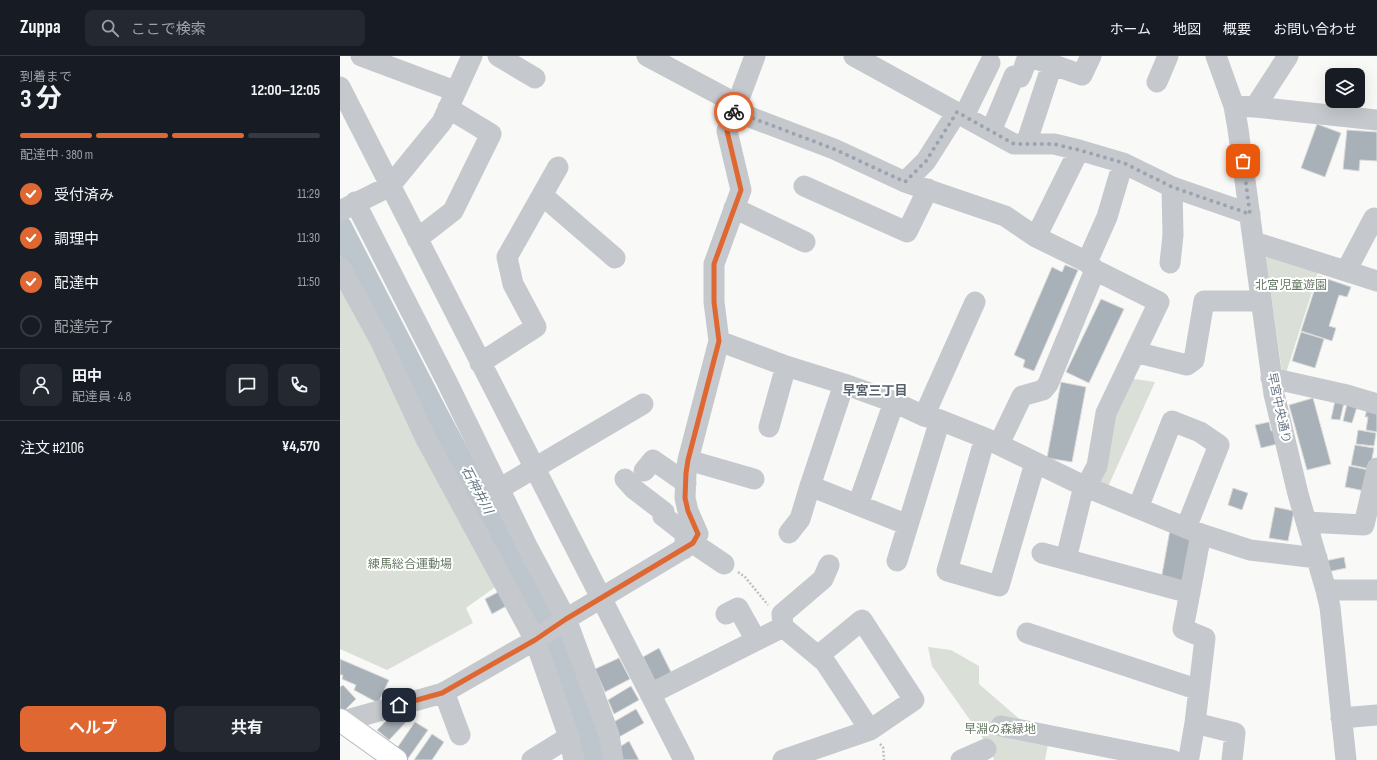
<!DOCTYPE html>
<html lang="ja">
<head>
<meta charset="utf-8">
<style>
  :root { --surface:#171b24; --page:#242831; --text:#f1f3f6; --muted:#9ea1a6; --line:#363941; --accent:#df6731 }
  body { margin:0; font-family:"Sofia Sans Condensed","Noto Sans JP",sans-serif; background:var(--page); color:var(--text); height:100vh; display:flex; flex-direction:column; font-size:15px; white-space:nowrap }
  * { box-sizing:border-box; margin:0 }
  p { font-size:13px; color:var(--muted) }
  .icon { flex:none; width:22px; height:22px; fill:none; stroke:currentColor; stroke-width:2; stroke-linecap:round; stroke-linejoin:round }
  .map { position:relative; flex:1; overflow:hidden }
  .side { display:flex; flex-direction:column; background:var(--surface); width:340px }
  .side>* { flex:none }
  .controls { position:absolute; left:985px; top:12px; display:grid; gap:8px }
  .controls a { display:grid; place-items:center; width:40px; height:40px; border-radius:8px; background:var(--surface); box-shadow:0 4px 16px #0002; font-size:20px }
  .pin { position:absolute; display:grid; place-items:center; width:34px; height:34px; color:#fff; margin:-17px; border-radius:8px; box-shadow:0 2px 6px #0006 }
  .courier { position:absolute; display:grid; place-items:center; width:40px; height:40px; margin:-20px; border:3px solid #df6731; border-radius:50%; background:#fff; color:#222; box-shadow:0 1px 5px #0007 }
  .headline em { font-style:normal; font-weight:700 }
  .headline div { display:flex; flex-direction:column-reverse }
  .headline { display:flex; align-items:center; justify-content:space-between; height:68px; padding:0 20px }
  h1 { font-size:26px; font-weight:700; line-height:30px }
  .bar { display:grid; grid-template-columns:repeat(4,1fr); gap:6px 4px; align-content:center; height:48px; padding:0 20px }
  .bar i { height:5px; border-radius:3px; background:var(--line) }
  .bar .on { background:var(--accent) }
  .bar p { grid-column:span 4 }
  .line { display:flex; align-items:center; gap:10px; padding:0 20px; border-top:1px solid var(--line) }
  .line div { flex:1 }
  .round { display:grid; place-items:center; flex:none; width:42px; height:42px; border-radius:8px; background:var(--page) }
  ol { padding:0 20px; list-style:none }
  li { display:flex; align-items:center; gap:12px; height:44px }
  li p { margin-inline-start:auto }
  li .icon { padding:4px; border-radius:50%; background:var(--accent); color:#fff; stroke-width:4 }
  li:last-child { color:var(--muted) }
  li i { width:22px; height:22px; border:2px solid var(--line); border-radius:50% }
  .button { display:flex; gap:8px; margin-top:auto; padding:8px 20px }
  .button a { flex:1; height:46px; border-radius:8px; background:var(--accent); color:#fff; font-size:16px; font-weight:700; line-height:46px; text-align:center }
  .button a+a { background:var(--page); color:var(--text) }
  header { display:flex; align-items:center; gap:24px; box-sizing:border-box; height:56px; padding:0 20px; background:var(--surface); border-bottom:1px solid var(--line) }
  header strong { font-size:19px }
  nav { display:flex; gap:22px; margin-inline-start:auto; font-size:14px }
  .search { width:280px; height:36px; background:var(--page); display:flex; align-items:center; gap:10px; box-sizing:border-box; padding:0 14px; border-radius:8px; color:var(--muted); font-size:15px }
  main { display:flex; flex:1; min-height:0 }
  .map>svg:first-child { display:block }
  .green { fill:#dae0d8 }
  .lines { fill:none; stroke-linecap:round; stroke-linejoin:round }
  .river { stroke:#bdc6cc; stroke-width:25 }
  .building { fill:#a9b1b8; stroke:#dbdbd9 }
  .major-casing { stroke:#b8bcc0; stroke-width:24 }
  .path { stroke:#bdbfc2; stroke-width:2.5; stroke-dasharray:2 2; stroke-linecap:butt }
  .minor { stroke:#c5c8cc; stroke-width:21 }
  .major { stroke:#fff; stroke-width:22 }
  .done { stroke:#9ba4ae; stroke-width:4; stroke-dasharray:0 7.2 }
  .route { stroke:#df6731; stroke-width:5 }
  .labels { text-anchor:middle; dominant-baseline:central; stroke-width:4; stroke-linejoin:round; paint-order:stroke }
  .park-label { font-size:12px; fill:#667964; stroke:#fff }
  .street-label { font-size:12px; fill:#697787; stroke:#fff }
  .neighbourhood-label { font-size:13px; font-weight:bold; fill:#57616c; stroke:#fff }
  .water-label { font-size:13px; font-style:italic; fill:#657782; stroke:#fff }
</style>
</head>
<body>
<header>
<strong>Zuppa</strong>
<div class="search"><svg class="icon" aria-label="search" viewBox="0 0 24 24"><circle cx="10" cy="10" r="6"/><path d="M15 15l6 6"/></svg>ここで検索</div>
<nav><a>ホーム</a><a>地図</a><a>概要</a><a>お問い合わせ</a></nav>
</header>
<main>
<section class="side">
<div class="headline"><div><h1>3 分</h1><p>到着まで</p></div><em>12:00–12:05</em></div>
<div class="bar"><i class="on"></i><i class="on"></i><i class="on"></i><i></i><p>配達中 · 380 m</p></div>
<ol>
<li><svg class="icon" aria-label="check" viewBox="0 0 24 24"><path d="M5 12l5 5 9-10"/></svg>受付済み<p>11:29</p></li>
<li><svg class="icon" aria-label="check" viewBox="0 0 24 24"><path d="M5 12l5 5 9-10"/></svg>調理中<p>11:30</p></li>
<li><svg class="icon" aria-label="check" viewBox="0 0 24 24"><path d="M5 12l5 5 9-10"/></svg>配達中<p>11:50</p></li>
<li><i></i>配達完了</li>
</ol>
<div class="line" style="height:72px"><a class="round"><svg class="icon" aria-label="person" viewBox="0 0 24 24"><circle cx="12" cy="8" r="4"/><path d="M4 21q1-7 8-7t8 7"/></svg></a><div><b>田中</b><p>配達員 · 4.8</p></div><a class="round"><svg class="icon" aria-label="chat" viewBox="0 0 24 24"><path d="M4 5h16v11H9l-5 4z"/></svg></a><a class="round"><svg class="icon" aria-label="phone" viewBox="0 0 24 24"><path d="M5 4h4l2 5-3 2q2 4 5 5l2-3 5 2v4C11 20 4 13 5 4z"/></svg></a></div>
<div class="line" style="height:52px"><div>注文 #2106</div><b>¥4,570</b></div>
<div class="button"><a>ヘルプ</a><a>共有</a></div>
</section>
<div class="map">
<svg width="1037" height="704" viewBox="0 0 1037 704">
  <rect width="100%" height="100%" fill="#f9f9f7"/>
  <path class="green" d="M931,198L979,214L946,317L942,316L926,202Z
    M0,220L158,529L126,552L133,567L47,614L0,593Z
    M788,322L815,326L767,433L758,428L771,356Z
    M588,591L611,594L639,610V628L684,667L709,683L705,704H654L651,694L592,610Z"/>
  <g class="lines">
    <path class="river" d="M0,172L95,357L172,502L231,623L250,678L254,704"/>
  </g>
  <path class="building" d="M977,68L1001,77L985,121L961,112Z
    M1007,74L1037,76V105L1020,104L1019,115L1003,113Z
    M725,209L738,214L694,315L683,311L685,304L674,299L712,211L722,216Z
    M979,220L1011,231L1007,241L999,239L989,270L996,272L992,285L961,275Z
    M761,243L784,253L749,327L726,316Z
    M961,276L984,283L975,312L952,305Z
    M721,326L746,331L732,406L707,402Z
    M973,342L991,408L967,414L949,349Z
    M995,345L1004,347L1000,364L991,363Z
    M1007,348L1017,351L1012,367L1003,365Z
    M1027,353L1037,358V376L1026,374L1028,361H1025Z
    M929,366L931,375L938,373L941,387L921,392L915,369Z
    M1018,374L1036,377L1034,390L1016,388Z
    M1015,389L1034,392L1030,413L1011,409Z
    M1009,410L1029,414L1025,435L1005,431Z
    M893,432L908,437L902,454L888,449Z
    M935,451L954,455L948,485L929,482Z
    M830,474L854,479L845,528L821,524Z
    M1004,501L1006,512L987,516L985,505Z
    M162,534L170,548L152,558L145,543Z
    M319,592L332,618L316,627L303,601Z
    M279,602L290,623L265,636L255,613Z
    M0,603L49,624L38,647L14,634L16,629L2,623L3,619H0Z
    M3,629L16,643L0,659V631Z
    M291,630L299,644L274,658L268,644Z
    M296,653L304,667L279,681L272,667Z
    M59,655L68,664L49,684L37,674L54,657Z
    M75,666L88,674L67,704L55,695Z
    M92,678L104,686L92,704H74Z
    M289,685L299,704H282L278,692Z"/>
  <g class="lines">
    <defs>
      <path id="major" d="M0,664L56,704"/>
    </defs>
    <use href="#major" class="major-casing"/>
    <path class="path" d="M398,516L405,521L428,549
      M540,688L543,691L544,704"/>
    <path class="minor" d="M21,0L115,35
      M158,0L195,22
      M307,0L397,48
      M514,0L674,88H714L739,94L783,107L832,131L910,158
      M876,0L894,50L898,73L934,338L958,438L986,534L990,551L1006,704
      M817,26L828,0
      M0,31L344,704
      M894,50L915,51L1037,64
      M915,51L948,0
      M394,55L494,93L565,126L665,160L696,181L747,206L755,214L819,246L766,357L757,410L742,438L726,503
      M624,60L650,7
      M651,75L674,20L680,21L682,17L688,0L742,19L751,0
      M686,88L712,9
      M565,126L586,105L617,56
      M464,130L567,176L588,133
      M202,139L275,202
      M15,146L107,326L188,492L226,563L269,679L273,704
      M394,152L465,186
      M0,155L50,130L102,66L132,0
      M696,181L739,94
      M77,183L113,155L151,78L108,52
      M914,186L1037,225
      M747,206L767,161L783,107
      M830,207L833,179L832,131
      M0,211L41,286L85,381L195,584L229,681L234,704
      M1006,215L1034,162
      M379,285L446,310L504,328L554,346L584,360L600,364L645,382L746,431L861,478L910,494L977,502
      M795,296L847,309L854,304L864,245H921
      M140,307L196,271L173,228L167,201L218,111
      M931,322L1007,339L1037,348
      M504,328L470,430L568,469
      M584,360L635,246
      M429,371L446,310
      M645,382L607,515L659,530L695,407
      M659,388L682,340L703,334L708,328L755,214
      M348,404L414,423
      M304,415L313,404L346,427
      M285,423L294,433L324,456L323,460L346,478L344,493
      M164,430L303,348
      M518,449L554,346
      M798,452L832,365L860,376L879,389L846,472
      M966,466L1024,469L1037,412
      M449,477L460,463L470,430
      M353,487L384,508
      M702,497L850,537
      M557,505L600,364
      M986,534H1037
      M386,558L398,552L416,584
      M443,571L442,558L483,523L489,509
      M687,577L859,634
      M104,636L120,679
      M310,638L443,571L485,606L530,674
      M1001,662L1037,659
      M0,666L103,637L195,584L226,563L353,487L358,478L348,455L345,442L346,417L348,404L379,285L374,246V208L401,134L387,75L415,0
      M855,667L895,677L892,704
      M661,670L832,704
      M192,704L229,681
      M443,704L530,674L574,644L522,564L478,600
      M621,704L646,693
      M846,704L849,701L855,667L865,582L843,573L861,478"/>
    <use href="#major" class="major"/>
  </g>
  <g class="lines">
    <path class="done" d="M394,56V55L494,93L565,126L586,105L617,56L674,88H714L739,94L784,107L832,131L910,158L903,105"/>
    <path class="route" d="M59,649L102,637L195,584L226,563L353,487L358,478L348,455L345,442L346,417L348,404L379,285L374,246V208L401,134L387,75L394,56"/>
  </g>
  <g class="labels">
    <g class="park-label">
      <text x="951" y="229">北宮児童遊園</text>
      <text x="70" y="508">練馬総合運動場</text>
      <text x="660" y="673">早淵の森緑地</text>
    </g>
    <g class="street-label">
      <text transform="translate(939 352) rotate(78)">早宮中央通り</text>
    </g>
    <g class="neighbourhood-label">
      <text x="535" y="335">早宮三丁目</text>
    </g>
    <g class="water-label">
      <text transform="translate(137 434) rotate(62)">石神井川</text>
    </g>
  </g>
</svg>
<div class="controls">
<a><svg class="icon" aria-label="layers" viewBox="0 0 24 24"><path d="M12 4l9 5-9 5-9-5zM3 14l9 5 9-5"/></svg></a>
</div>
<div class="pin" style="left:903px;top:105px;background:#ea580c"><svg class="icon" aria-label="bag" viewBox="0 0 24 24"><path d="M5 8h14l-1 12H6zM9 8a3 3 0 0 1 6 0"/></svg></div>
<div class="pin" style="left:59px;top:649px;background:#1f2937"><svg class="icon" aria-label="home" viewBox="0 0 24 24"><path d="M3 11l9-7 9 7M6 9v11h12V9"/></svg></div>
<div class="courier" style="left:394px;top:56px"><svg class="icon" aria-label="bike" viewBox="0 0 24 24"><circle cx="6" cy="16" r="4"/><circle cx="18" cy="16" r="4"/><path d="M6 16l4-8h5l3 8M10 8l3 8H6M13 5h3"/></svg></div>
</div>
</main>
</body>
</html>
